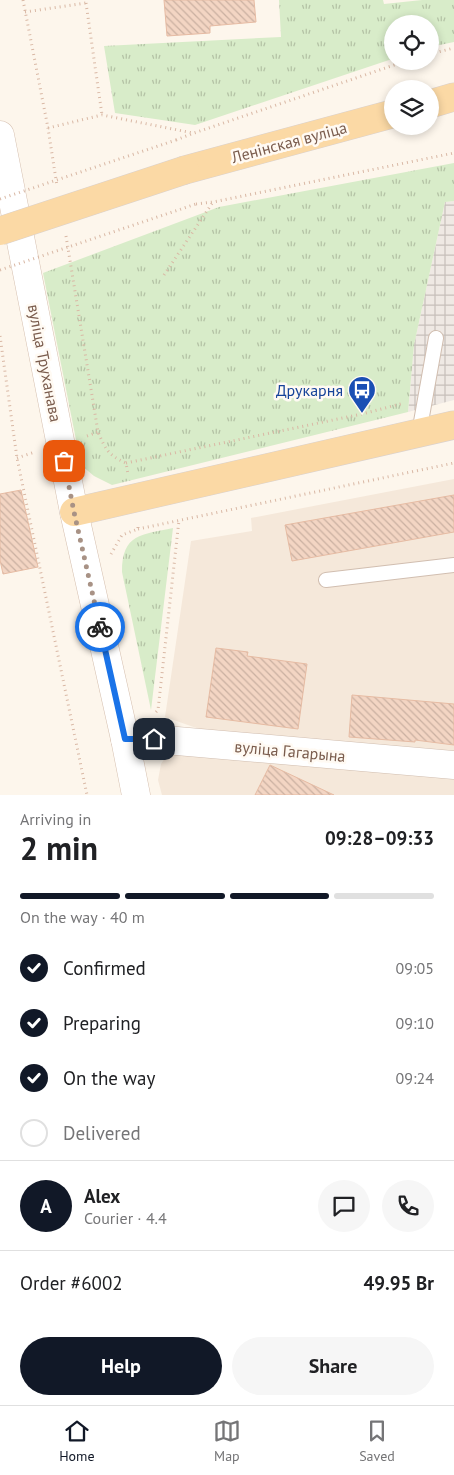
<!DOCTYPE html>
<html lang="en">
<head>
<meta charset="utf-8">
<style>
  :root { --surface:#fff; --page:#f6f6f6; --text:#202124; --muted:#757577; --line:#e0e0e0; --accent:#111827 }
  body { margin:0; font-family:"PT Sans",sans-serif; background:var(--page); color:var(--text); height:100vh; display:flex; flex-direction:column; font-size:19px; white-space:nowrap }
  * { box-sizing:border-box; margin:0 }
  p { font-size:16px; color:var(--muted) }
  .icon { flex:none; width:28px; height:28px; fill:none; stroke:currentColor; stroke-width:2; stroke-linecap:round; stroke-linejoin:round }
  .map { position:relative; height:795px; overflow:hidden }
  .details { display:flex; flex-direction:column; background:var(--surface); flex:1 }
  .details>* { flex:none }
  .tools { position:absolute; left:384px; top:15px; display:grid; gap:10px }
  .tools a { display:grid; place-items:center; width:55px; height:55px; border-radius:50%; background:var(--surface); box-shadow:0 2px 8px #0003; font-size:25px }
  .pin { position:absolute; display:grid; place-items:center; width:42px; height:42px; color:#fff; margin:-21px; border-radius:10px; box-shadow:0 2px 8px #0006 }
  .courier { position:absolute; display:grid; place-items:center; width:50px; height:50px; margin:-25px; border:4px solid #1a73e8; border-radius:50%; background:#fff; color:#222; box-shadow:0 1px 6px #0007 }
  .headline em { font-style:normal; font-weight:700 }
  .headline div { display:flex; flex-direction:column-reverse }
  .headline { display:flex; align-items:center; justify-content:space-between; height:85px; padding:0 20px }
  h1 { font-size:32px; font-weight:700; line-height:38px }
  .bar { display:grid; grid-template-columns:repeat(4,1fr); gap:8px 5px; align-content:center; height:60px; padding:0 20px }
  .bar i { height:6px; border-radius:4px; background:var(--line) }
  .bar .current { background:var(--accent) }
  .bar p { grid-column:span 4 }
  .line { display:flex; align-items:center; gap:12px; padding:0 20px; border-top:1px solid var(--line) }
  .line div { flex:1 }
  .round { display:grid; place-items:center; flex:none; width:52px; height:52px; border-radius:26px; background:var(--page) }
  ol { padding:0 20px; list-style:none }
  li { display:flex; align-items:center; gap:15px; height:55px }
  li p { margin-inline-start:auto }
  li .icon { padding:5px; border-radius:50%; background:var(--accent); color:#fff; stroke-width:4 }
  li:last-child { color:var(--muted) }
  li i { width:28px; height:28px; border:2px solid var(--line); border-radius:50% }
  .action { display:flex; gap:10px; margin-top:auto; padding:10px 20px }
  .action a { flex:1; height:58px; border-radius:30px; background:var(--accent); color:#fff; font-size:20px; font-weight:700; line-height:58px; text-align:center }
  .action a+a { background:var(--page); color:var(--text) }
  .dock { display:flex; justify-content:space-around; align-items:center; height:70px; border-top:1px solid var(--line); background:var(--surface); font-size:14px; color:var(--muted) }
  .dock a { display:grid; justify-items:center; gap:2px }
  .dock .current { color:var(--accent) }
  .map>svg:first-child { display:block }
  .residential { fill:#f5e8da }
  .industrial { fill:url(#industrial-grid) }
  .grass { fill:url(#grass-tufts) }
  .building { fill:url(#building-back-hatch); stroke:#e6bba3 }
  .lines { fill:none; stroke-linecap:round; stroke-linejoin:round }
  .service-casing { stroke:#d1beb0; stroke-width:16 }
  .minor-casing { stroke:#d1beb0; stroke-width:29 }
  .secondary-casing { stroke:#d6c0b0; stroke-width:29 }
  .primary-casing { stroke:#dad1cd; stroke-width:29 }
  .path { stroke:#d9b8a5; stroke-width:3; stroke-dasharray:1 4; stroke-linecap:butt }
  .service { stroke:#fff; stroke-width:14 }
  .minor { stroke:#fff; stroke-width:28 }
  .secondary { stroke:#fff; stroke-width:28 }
  .primary { stroke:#fbd9a5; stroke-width:28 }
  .primary-bridge-casing { stroke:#dad1cd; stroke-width:29; stroke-linecap:butt }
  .path-bridge { stroke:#d9b8a5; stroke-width:3; stroke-dasharray:1 4; stroke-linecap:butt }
  .primary-bridge { stroke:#fbd9a5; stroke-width:28 }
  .done { stroke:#a89285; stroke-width:5; stroke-dasharray:0 9 }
  .route { stroke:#1a73e8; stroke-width:6 }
  .labels { text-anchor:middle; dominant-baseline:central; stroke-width:5; stroke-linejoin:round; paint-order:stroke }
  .street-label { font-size:16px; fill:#7a5c4d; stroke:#fffaf3 }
  .transit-label { font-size:16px; fill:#164399; stroke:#fffaf3; text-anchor:end }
</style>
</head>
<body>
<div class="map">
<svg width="454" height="795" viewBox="0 0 454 795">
  <defs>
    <pattern id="industrial-grid" width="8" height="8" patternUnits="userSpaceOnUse" patternTransform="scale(1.25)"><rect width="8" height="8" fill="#efe9e4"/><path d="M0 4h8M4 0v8" fill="none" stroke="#c7c0bb"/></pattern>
    <pattern id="grass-tufts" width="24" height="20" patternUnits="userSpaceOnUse" patternTransform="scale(1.25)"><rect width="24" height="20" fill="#d8ecc9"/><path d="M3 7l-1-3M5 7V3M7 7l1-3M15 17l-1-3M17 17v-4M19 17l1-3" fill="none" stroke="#b4c2a5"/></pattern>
    <pattern id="building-back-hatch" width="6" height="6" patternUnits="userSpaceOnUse" patternTransform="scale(1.25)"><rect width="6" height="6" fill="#f3d5c3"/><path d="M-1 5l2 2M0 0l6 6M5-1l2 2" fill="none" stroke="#cab0a1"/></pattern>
  </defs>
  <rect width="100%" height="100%" fill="#fdf6ec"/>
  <path class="residential" d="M454,479V755L205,731L165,717L191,541L252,531L251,518Z
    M168,753L454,775V795H162L158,780L161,764Z"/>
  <path class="industrial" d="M454,201V400L408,412L414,345L445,202Z"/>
  <path class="grass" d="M279,0H383L384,4L422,0H454V42L430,47V24H392V59L195,125L115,113L104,46L281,37Z
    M454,163V201L445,202L414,345L408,412L112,485L94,476L81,465L43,273L219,207Z
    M173,528L151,710L122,572C122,533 142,535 173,528Z"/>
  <path class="building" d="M164,0H254L256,22L210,26V33L167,36Z
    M21,490L38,567L3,574L0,560V494Z
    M454,495V532L292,561L285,525Z
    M216,648L248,652L247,656L307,664L298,729L206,717Z
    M352,695L454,704V745L415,740V742L349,737Z
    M270,765L334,795H255Z"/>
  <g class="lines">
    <defs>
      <path id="service" d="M419,433L436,338
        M326,580L454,565"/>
      <path id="minor" d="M125,739H154L454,765"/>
      <path id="secondary" d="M0,135L74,512L125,739L136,795"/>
      <path id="primary" d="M430,104L454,97
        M185,170L392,114
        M74,512L454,425"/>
    </defs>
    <use href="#service" class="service-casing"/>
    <use href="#minor" class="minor-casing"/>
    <use href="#secondary" class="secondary-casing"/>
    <use href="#primary" class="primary-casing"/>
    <path class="path" d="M23,0L48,128L57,186
      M86,3L102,115
      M25,12L86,3V0
      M430,54L454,48
      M48,128L102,115L193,133
      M176,140L194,133L406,61
      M196,204L213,202L454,153
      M66,236L98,432C106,450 108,455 126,463L128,474
      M164,275L213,202
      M0,336L17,458L87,795
      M87,436L98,432
      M17,458L35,452
      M126,463L362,414L404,403
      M138,529L454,463
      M111,554L122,535L138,529V525
      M156,712L158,710L179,520"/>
    <use href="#service" class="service"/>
    <use href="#minor" class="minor"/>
    <use href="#secondary" class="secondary"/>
    <use href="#primary" class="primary"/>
    <defs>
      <path id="primary-bridge" d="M0,231L185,170"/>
    </defs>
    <use href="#primary-bridge" class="primary-bridge-casing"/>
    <path class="path-bridge" d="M0,199L176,140
      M0,270L196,204"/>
    <use href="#primary-bridge" class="primary-bridge"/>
  </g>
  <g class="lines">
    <path class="done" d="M64,461L74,512L100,627"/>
    <path class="route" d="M100,627L125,739H154"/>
  </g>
  <defs>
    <symbol id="bus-pin" viewBox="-11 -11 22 30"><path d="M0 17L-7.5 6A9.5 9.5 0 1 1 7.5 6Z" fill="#1a4fb4" stroke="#fffaf3"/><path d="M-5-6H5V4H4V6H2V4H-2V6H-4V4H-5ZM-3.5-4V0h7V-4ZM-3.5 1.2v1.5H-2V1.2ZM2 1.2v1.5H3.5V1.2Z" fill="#fff"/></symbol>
  </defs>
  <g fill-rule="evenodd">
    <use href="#bus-pin" x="346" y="374" width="32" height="43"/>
  </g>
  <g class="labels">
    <g class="street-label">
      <text transform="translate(289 142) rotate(-15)">Ленінская вуліца</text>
      <text transform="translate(45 363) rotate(79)">вуліца Труханава</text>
      <text transform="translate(290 751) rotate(5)">вуліца Гагарына</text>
    </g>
    <g class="transit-label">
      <text x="343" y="390">Друкарня</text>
    </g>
  </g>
</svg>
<div class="tools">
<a><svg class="icon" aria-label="locate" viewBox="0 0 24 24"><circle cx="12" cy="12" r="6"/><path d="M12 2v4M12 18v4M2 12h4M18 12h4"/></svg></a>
<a><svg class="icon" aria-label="layers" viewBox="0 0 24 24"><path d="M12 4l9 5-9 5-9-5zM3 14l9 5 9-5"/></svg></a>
</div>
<div class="pin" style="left:64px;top:461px;background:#ea580c"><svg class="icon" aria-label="bag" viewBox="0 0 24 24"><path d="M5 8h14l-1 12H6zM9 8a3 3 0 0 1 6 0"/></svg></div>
<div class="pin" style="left:154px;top:739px;background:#1f2937"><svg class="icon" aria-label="home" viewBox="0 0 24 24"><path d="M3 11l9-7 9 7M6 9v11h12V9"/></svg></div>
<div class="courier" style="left:100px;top:627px"><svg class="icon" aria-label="bike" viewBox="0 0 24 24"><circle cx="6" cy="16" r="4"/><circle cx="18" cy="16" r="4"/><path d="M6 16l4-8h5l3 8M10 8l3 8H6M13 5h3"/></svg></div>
</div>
<section class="details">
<div class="headline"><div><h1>2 min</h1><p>Arriving in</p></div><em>09:28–09:33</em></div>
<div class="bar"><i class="current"></i><i class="current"></i><i class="current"></i><i></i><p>On the way · 40 m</p></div>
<ol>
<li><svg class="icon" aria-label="check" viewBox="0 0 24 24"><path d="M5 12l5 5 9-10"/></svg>Confirmed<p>09:05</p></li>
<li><svg class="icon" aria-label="check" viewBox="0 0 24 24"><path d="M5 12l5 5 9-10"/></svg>Preparing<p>09:10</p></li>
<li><svg class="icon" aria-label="check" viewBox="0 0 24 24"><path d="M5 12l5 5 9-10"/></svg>On the way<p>09:24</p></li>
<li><i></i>Delivered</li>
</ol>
<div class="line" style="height:90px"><b class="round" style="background:var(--accent);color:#fff">A</b><div><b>Alex</b><p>Courier · 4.4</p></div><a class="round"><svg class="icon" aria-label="chat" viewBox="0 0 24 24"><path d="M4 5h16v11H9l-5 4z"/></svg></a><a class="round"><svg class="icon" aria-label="phone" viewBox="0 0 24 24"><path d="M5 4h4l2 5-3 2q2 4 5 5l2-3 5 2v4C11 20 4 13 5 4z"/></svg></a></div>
<div class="line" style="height:65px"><div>Order #6002</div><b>49.95 Br</b></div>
<div class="action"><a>Help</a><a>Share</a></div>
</section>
<nav class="dock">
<a class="current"><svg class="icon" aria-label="home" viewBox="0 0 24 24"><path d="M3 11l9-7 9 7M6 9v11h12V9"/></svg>Home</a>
<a><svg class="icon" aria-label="map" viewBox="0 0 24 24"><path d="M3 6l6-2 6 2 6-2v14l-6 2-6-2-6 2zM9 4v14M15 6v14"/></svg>Map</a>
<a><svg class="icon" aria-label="saved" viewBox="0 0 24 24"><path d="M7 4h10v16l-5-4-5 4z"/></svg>Saved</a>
</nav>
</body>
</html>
